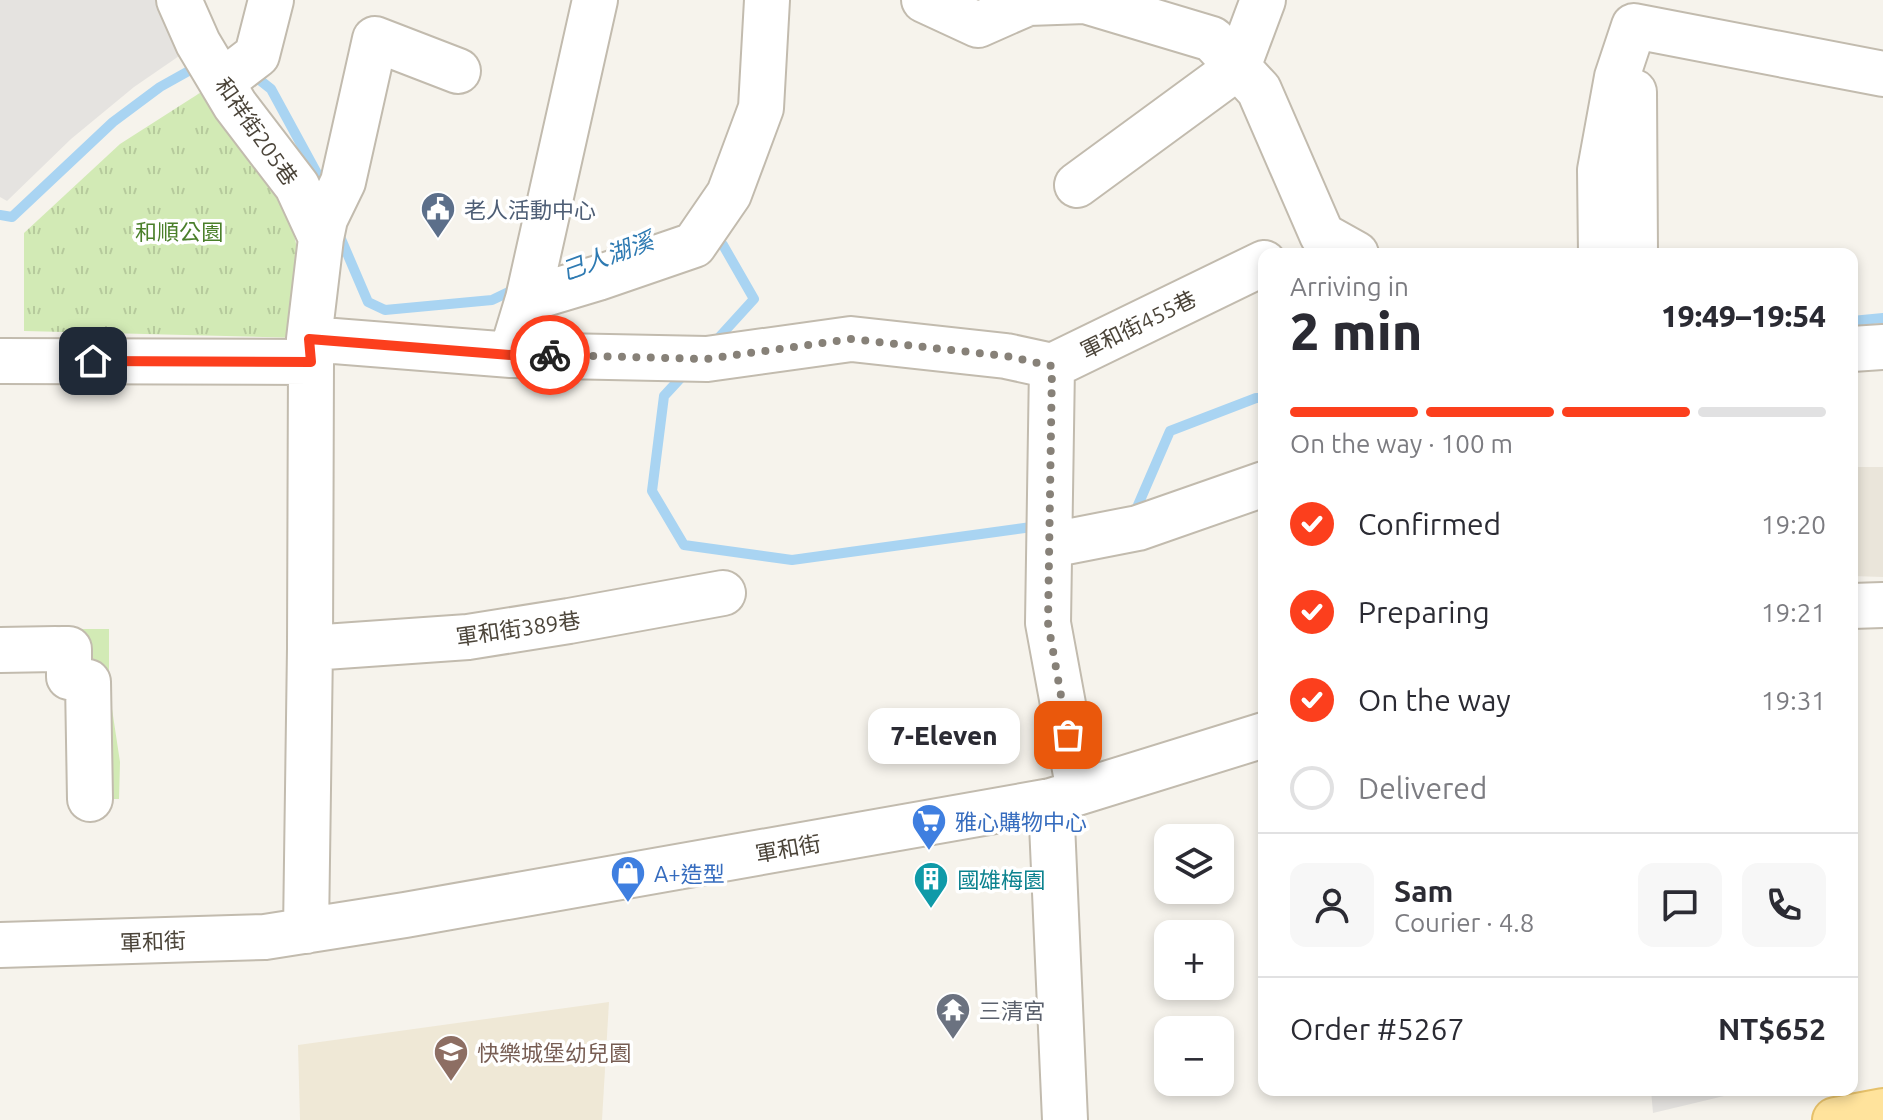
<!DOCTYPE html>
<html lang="en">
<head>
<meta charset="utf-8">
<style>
  :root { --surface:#fff; --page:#f7f7f7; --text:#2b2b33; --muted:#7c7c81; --line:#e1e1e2; --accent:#fc3f1d }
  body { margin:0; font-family:Ubuntu,"Noto Sans TC",sans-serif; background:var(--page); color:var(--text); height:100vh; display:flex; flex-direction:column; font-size:30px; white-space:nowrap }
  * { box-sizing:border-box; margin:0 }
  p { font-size:26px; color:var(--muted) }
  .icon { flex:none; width:44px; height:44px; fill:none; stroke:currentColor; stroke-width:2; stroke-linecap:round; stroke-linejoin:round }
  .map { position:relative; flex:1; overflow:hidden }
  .drawer { position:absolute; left:1258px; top:248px; width:600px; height:848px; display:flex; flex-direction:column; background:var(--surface); border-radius:16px; box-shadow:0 4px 12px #0003 }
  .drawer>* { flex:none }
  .fabs { position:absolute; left:1154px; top:824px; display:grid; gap:16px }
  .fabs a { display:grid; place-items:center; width:80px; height:80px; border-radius:16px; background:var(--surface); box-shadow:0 4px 12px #0003; font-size:40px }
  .pin { position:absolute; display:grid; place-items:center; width:68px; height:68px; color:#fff; margin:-34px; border-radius:16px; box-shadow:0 4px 12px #0006 }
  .courier { position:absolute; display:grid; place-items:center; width:80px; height:80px; margin:-40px; border:6px solid #fc3f1d; border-radius:50%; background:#fff; color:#222; box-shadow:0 2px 10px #0007 }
  .bubble { position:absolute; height:56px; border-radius:16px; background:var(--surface); box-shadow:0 4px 12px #0003; font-size:26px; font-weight:800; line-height:56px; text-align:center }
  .overview em { font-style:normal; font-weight:800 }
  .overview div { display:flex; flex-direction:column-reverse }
  .overview { display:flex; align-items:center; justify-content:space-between; height:136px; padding:0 32px }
  h1 { font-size:52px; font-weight:800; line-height:60px }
  .bar { display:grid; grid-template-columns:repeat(4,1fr); gap:12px 8px; align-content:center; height:96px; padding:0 32px }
  .bar i { height:10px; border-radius:6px; background:var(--line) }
  .bar .active { background:var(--accent) }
  .bar p { grid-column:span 4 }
  .line { display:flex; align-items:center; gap:20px; padding:0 32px; border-top:2px solid var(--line) }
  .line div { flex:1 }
  .round { display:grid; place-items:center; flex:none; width:84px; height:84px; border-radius:16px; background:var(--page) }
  ol { padding:0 32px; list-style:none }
  li { display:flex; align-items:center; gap:24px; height:88px }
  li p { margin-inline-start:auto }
  li .icon { padding:8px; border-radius:50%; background:var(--accent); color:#fff; stroke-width:4 }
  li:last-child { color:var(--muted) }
  li i { width:44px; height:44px; border:4px solid var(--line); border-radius:50% }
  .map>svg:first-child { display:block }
  .residential { fill:#eae5da }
  .education { fill:#efe8d6 }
  .green { fill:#d2eab5 }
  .park { fill:url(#park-tufts) }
  .parking { fill:#e5e3e0 }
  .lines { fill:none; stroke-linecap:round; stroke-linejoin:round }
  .stream { stroke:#a9d4f2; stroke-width:10 }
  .minor-casing { stroke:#c2bbae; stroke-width:48 }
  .major-casing { stroke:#e6c16a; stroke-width:48 }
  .minor { stroke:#fff; stroke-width:44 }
  .major { stroke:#ffe39c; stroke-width:44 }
  .done { stroke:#878178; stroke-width:8; stroke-dasharray:0 14.4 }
  .route { stroke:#fc3f1d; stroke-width:10 }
  .labels { text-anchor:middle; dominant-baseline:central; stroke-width:7; stroke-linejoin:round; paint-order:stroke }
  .street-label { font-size:22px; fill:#4b4439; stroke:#fff }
  .service-label { font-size:22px; fill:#4e5e75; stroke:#fff; text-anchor:start }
  .park-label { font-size:22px; fill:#4a7f2a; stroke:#fff }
  .shop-label { font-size:22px; fill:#366cbe; stroke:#fff; text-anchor:start }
  .culture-label { font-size:22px; fill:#0d838f; stroke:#fff; text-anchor:start }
  .worship-label { font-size:22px; fill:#5b616d; stroke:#fff; text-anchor:start }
  .education-label { font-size:22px; fill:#785e54; stroke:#fff; text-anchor:start }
  .water-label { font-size:24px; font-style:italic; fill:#2e7ab2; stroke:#fff }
</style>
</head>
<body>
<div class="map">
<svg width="1883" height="1120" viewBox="0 0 1883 1120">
  <defs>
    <pattern id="park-tufts" width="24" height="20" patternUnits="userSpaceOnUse" patternTransform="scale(2)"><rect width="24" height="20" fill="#d2eab5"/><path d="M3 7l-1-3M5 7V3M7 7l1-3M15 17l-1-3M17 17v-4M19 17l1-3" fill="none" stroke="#b6ca9c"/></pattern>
  </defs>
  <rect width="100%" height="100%" fill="#f6f3ec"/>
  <path class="residential" d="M1852,467H1883V577L1852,576Z"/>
  <path class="education" d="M609,1002L602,1120H300L298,1045Z"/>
  <path class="green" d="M69,629H109V689L120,762L119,799H82Z"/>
  <path class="park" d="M217,82L290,216L302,271V338L24,331V233L120,144Z"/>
  <path class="parking" d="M0,0H179L198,43L134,87L71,139L7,201L0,197Z
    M1651,1090H1757L1745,1091L1653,1113Z"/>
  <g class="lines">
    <path class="stream" d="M252,74L271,89L326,190
      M0,215L12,217L113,122L160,87L194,68
      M338,232L368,302L385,310L492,300L519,287
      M711,241L723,245L754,299L713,344
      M1852,321L1883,318
      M688,370L664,396L652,491L684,545L792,560L1039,526
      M1130,513L1135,512L1170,431L1256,398H1264"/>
    <defs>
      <path id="minor" d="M179,0L198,43L235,105L297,186L321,238L309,339L311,362L310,648L306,931
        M924,0L978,25L1028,3L1085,1L1212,39L1259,90L1322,235L1356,254
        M222,82L257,55L271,0
        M1634,92L1635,254
        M1077,185L1238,67L1263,0
        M321,238L325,219L343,182L375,39L458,71
        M1601,254L1600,170L1617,77L1634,26L1883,74
        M528,299L595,0
        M309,339L511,355L707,359L851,339L1006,356L1052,366
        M1852,349L1883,347
        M511,355L528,299L598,278L694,245L729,194L761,108L767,0
        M0,361L311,362
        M1051,545L1138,528L1264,484
        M1852,606L1883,605
        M310,648L468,637L569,621L723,593
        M61,649H69V677L88,682L90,799
        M0,650L56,649
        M1079,791L1048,623L1052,366L1264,263
        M1051,801L1065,1120
        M0,945L265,937L405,915L1051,801L1264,735"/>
      <path id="major" d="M1835,1120L1883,1111"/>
    </defs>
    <use href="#minor" class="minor-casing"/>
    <use href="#major" class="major-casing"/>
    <use href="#minor" class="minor"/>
    <use href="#major" class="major"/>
  </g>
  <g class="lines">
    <path class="done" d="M550,355L707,359L851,339L1006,356L1052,366L1048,623L1068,735"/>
    <path class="route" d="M93,361L311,362L309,339L511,355H550"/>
  </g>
  <defs>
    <symbol id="civic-pin" viewBox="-11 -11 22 30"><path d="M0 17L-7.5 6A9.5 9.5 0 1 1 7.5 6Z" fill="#5c6f8a" stroke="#fff"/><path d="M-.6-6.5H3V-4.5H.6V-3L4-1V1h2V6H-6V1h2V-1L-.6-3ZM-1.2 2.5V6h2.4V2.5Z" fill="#fff"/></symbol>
    <symbol id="supermarket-pin" viewBox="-11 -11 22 30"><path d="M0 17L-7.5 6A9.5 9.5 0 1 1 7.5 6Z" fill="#3f7fe0" stroke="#fff"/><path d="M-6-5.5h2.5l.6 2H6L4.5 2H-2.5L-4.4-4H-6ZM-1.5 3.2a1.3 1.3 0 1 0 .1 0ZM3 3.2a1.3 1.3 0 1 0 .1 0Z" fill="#fff"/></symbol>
    <symbol id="shop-pin" viewBox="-11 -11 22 30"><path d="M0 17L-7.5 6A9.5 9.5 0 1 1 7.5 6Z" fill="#3f7fe0" stroke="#fff"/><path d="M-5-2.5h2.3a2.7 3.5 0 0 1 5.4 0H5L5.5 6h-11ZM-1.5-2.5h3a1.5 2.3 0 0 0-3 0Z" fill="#fff"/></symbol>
    <symbol id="building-pin" viewBox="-11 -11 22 30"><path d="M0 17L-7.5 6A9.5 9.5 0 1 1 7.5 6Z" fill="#0f9aa8" stroke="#fff"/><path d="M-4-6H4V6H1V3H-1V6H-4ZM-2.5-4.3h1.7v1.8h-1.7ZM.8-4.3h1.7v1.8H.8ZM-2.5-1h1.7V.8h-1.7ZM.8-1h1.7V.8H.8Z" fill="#fff"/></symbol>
    <symbol id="temple-pin" viewBox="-11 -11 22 30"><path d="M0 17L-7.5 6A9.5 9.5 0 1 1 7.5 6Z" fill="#6b7280" stroke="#fff"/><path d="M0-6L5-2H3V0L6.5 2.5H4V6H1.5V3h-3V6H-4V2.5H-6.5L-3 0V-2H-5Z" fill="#fff"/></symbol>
    <symbol id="school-pin" viewBox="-11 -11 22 30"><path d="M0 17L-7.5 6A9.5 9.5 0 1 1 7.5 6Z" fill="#8d6e63" stroke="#fff"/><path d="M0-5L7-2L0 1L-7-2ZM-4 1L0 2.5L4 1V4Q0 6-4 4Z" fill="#fff"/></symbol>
  </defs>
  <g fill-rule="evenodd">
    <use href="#civic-pin" x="418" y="189" width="40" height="54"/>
    <use href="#supermarket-pin" x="909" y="801" width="40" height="54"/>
    <use href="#shop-pin" x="608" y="853" width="40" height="54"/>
    <use href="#building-pin" x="911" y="859" width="40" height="54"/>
    <use href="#temple-pin" x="933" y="990" width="40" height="54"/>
    <use href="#school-pin" x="431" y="1032" width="40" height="54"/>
  </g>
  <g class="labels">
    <g class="street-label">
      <text transform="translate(257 131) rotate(55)">和祥街205巷</text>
      <text transform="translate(1138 324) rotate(-26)">軍和街455巷</text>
      <text transform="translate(518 628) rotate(-8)">軍和街389巷</text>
      <text transform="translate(788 848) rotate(-10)">軍和街</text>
      <text transform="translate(153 941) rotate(-2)">軍和街</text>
    </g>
    <g class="service-label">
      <text x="464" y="209">老人活動中心</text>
    </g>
    <g class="park-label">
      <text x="179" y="231">和順公園</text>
    </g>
    <g class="shop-label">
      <text x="955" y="821">雅心購物中心</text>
      <text x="654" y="873">A+造型</text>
    </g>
    <g class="culture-label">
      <text x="957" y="879">國雄梅園</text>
    </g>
    <g class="worship-label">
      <text x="979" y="1010">三清宮</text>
    </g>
    <g class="education-label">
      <text x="477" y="1052">快樂城堡幼兒園</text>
    </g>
    <g class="water-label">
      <text transform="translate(607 256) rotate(-20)">己人湖溪</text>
    </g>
  </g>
</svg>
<div class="fabs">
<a><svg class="icon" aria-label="layers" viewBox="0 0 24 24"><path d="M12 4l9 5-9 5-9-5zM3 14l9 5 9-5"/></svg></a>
<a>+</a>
<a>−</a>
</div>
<div class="pin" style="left:1068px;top:735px;background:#ea580c"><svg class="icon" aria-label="bag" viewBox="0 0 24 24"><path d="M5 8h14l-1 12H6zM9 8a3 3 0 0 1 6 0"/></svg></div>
<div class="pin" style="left:93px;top:361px;background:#1f2937"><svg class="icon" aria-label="home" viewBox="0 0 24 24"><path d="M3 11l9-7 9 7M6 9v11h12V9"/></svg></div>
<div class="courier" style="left:550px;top:355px"><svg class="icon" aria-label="bike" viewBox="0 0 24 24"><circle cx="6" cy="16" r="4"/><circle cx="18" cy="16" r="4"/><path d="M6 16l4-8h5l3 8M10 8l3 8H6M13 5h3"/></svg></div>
<div class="bubble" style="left:868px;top:708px;width:152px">7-Eleven</div>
<section class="drawer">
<div class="overview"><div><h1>2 min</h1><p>Arriving in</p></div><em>19:49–19:54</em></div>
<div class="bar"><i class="active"></i><i class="active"></i><i class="active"></i><i></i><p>On the way · 100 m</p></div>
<ol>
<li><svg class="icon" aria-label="check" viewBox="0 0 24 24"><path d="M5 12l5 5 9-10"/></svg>Confirmed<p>19:20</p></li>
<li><svg class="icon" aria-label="check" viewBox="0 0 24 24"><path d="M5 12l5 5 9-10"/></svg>Preparing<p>19:21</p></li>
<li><svg class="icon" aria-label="check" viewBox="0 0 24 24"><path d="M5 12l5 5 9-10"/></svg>On the way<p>19:31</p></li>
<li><i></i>Delivered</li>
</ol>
<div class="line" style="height:144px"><a class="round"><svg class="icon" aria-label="person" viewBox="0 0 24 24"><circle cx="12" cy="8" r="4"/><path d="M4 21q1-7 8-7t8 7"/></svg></a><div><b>Sam</b><p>Courier · 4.8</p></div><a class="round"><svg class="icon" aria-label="chat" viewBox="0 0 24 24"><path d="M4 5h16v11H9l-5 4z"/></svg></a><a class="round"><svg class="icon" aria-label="phone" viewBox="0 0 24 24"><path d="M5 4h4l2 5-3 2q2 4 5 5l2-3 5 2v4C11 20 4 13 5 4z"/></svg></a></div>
<div class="line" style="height:104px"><div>Order #5267</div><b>NT$652</b></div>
</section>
</div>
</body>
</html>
